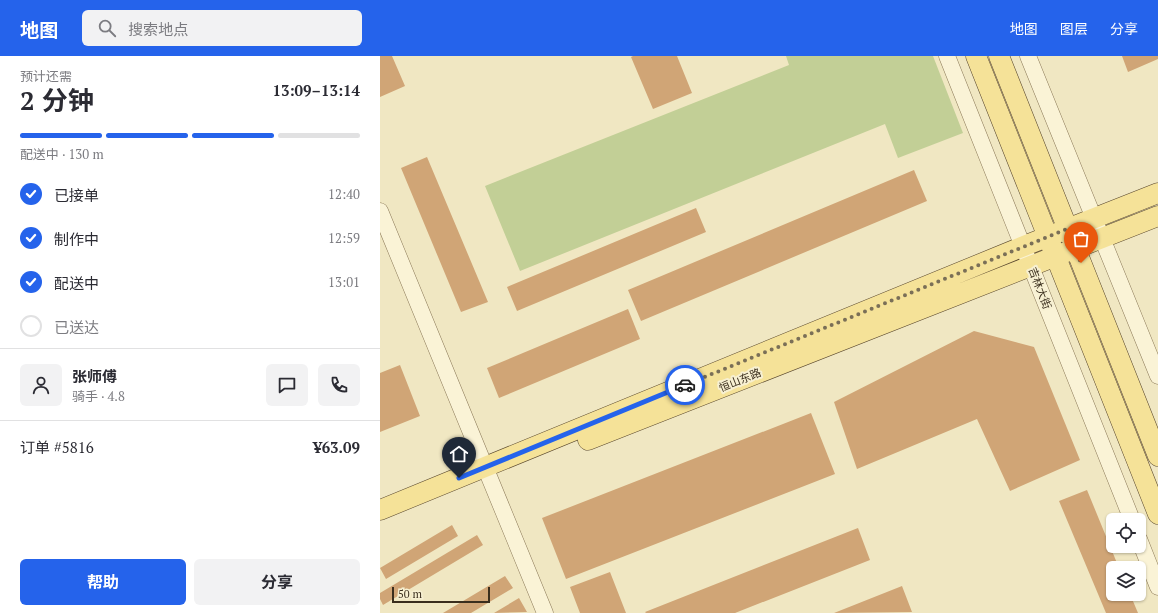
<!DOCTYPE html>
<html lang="zh">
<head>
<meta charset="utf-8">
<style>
  :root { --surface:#fff; --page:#f2f2f3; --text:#2b2b33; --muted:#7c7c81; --line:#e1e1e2; --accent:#2563eb }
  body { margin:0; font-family:"PT Serif","Noto Sans SC",serif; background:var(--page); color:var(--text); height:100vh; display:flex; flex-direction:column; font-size:15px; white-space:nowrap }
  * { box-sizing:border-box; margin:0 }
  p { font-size:13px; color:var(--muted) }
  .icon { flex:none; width:22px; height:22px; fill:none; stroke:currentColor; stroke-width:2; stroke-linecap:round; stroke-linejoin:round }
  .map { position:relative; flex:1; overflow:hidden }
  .panel { display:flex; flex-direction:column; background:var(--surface); width:380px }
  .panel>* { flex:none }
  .buttons { position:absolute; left:726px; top:457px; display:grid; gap:8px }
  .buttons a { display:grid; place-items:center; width:40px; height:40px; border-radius:6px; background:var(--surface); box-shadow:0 1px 3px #0004; font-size:20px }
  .scale { position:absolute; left:12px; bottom:10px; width:98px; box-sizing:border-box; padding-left:4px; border:2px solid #3a2e1d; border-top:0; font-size:11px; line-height:14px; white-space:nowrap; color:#3a2e1d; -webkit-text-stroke:3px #f7f0d2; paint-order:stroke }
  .pin { position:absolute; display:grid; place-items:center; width:34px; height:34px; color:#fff; margin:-41px -17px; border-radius:50% 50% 50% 0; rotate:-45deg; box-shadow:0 0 4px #0007 }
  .pin .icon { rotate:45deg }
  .courier { position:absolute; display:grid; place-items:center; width:40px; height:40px; margin:-20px; border:3px solid #2563eb; border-radius:50%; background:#fff; color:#222; box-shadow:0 1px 5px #0007 }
  .overview em { font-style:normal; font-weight:700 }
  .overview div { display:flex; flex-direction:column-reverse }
  .overview { display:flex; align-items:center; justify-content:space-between; height:68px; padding:0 20px }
  h1 { font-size:26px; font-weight:700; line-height:30px }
  .bar { display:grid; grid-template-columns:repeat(4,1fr); gap:6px 4px; align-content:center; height:48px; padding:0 20px }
  .bar i { height:5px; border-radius:3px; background:var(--line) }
  .bar .on { background:var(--accent) }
  .bar p { grid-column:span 4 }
  .line { display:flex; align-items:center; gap:10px; padding:0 20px; border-top:1px solid var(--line) }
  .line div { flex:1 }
  .round { display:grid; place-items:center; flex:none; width:42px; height:42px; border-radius:6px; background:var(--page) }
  ol { padding:0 20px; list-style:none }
  li { display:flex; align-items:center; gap:12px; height:44px }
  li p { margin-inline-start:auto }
  li .icon { padding:4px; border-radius:50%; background:var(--accent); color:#fff; stroke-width:4 }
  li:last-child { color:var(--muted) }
  li i { width:22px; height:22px; border:2px solid var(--line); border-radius:50% }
  .action { display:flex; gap:8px; margin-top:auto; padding:8px 20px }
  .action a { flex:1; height:46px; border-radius:6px; background:var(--accent); color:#fff; font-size:16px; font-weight:700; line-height:46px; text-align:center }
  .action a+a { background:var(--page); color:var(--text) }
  header { display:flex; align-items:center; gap:24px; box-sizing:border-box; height:56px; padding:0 20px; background:var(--accent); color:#fff }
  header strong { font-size:19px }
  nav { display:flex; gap:22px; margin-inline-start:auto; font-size:14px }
  .search { width:280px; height:36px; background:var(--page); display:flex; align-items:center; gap:10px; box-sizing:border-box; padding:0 14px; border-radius:6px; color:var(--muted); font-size:15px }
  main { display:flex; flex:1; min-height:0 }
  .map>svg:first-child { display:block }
  .green { fill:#c2cf96 }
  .building { fill:#d0a576 }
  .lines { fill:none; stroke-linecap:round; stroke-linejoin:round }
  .tertiary-casing { stroke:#8b7958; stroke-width:17 }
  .primary-casing { stroke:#58462d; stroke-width:21 }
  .tertiary { stroke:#faf3d6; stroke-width:16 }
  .primary { stroke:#f5e298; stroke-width:20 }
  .done { stroke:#7a6f57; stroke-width:4; stroke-dasharray:0 7.2 }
  .route { stroke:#2563eb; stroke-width:5 }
  .labels { text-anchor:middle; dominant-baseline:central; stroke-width:4; stroke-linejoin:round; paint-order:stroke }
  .street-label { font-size:11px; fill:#3a2e1d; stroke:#f7f0d2 }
</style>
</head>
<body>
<header>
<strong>地图</strong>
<div class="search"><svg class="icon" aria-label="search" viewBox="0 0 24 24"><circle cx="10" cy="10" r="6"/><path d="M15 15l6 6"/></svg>搜索地点</div>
<nav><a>地图</a><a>图层</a><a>分享</a></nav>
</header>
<main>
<section class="panel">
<div class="overview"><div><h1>2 分钟</h1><p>预计还需</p></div><em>13:09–13:14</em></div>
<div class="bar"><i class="on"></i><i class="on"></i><i class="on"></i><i></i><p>配送中 · 130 m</p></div>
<ol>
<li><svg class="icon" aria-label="check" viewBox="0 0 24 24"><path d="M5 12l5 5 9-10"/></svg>已接单<p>12:40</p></li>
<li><svg class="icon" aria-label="check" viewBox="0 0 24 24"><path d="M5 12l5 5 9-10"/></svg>制作中<p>12:59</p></li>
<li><svg class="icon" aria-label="check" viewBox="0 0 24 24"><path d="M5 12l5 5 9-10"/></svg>配送中<p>13:01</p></li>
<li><i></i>已送达</li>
</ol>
<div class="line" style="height:72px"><a class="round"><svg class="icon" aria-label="person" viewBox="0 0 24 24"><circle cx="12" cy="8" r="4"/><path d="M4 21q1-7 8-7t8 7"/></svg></a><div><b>张师傅</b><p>骑手 · 4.8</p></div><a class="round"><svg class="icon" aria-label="chat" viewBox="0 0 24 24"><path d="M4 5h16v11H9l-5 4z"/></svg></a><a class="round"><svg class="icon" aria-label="phone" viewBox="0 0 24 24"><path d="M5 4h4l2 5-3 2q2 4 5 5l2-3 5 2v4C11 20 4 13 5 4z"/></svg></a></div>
<div class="line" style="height:52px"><div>订单 #5816</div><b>¥63.09</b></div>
<div class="action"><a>帮助</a><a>分享</a></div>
</section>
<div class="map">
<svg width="778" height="557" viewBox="0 0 778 557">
  <rect width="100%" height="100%" fill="#f0e7c2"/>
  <path class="green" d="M406,0H553L583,77L518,102L505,68L140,215L105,130L409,9Z"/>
  <path class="building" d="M0,0H12L25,30L0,41Z
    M253,0H297L312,37L273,53L251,1Z
    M742,0H778V3L748,16Z
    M47,101L108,246L81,256L21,112Z
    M534,114L547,145L261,265L248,234Z
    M316,152L326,176L137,255L127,231Z
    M248,253L260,283L119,342L107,312Z
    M594,275L654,291L700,404L630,435L597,363L477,413L454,346Z
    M20,309L40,360L0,376V317Z
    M431,357L455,418L186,523L162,462Z
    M707,434L739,512H733V538H750L758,557H726L679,445Z
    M72,469L78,480L6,523L0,512Z
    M478,472L490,504L355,557H266L265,556Z
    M97,479L103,489L3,549L0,543V537Z
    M230,516L246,557H200L190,531Z
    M125,520L133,532L91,557H63Z
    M522,530L532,556L454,557Z
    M139,542L147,556L114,557Z"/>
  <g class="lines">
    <defs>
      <path id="tertiary" d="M567,0L752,464
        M648,0L778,320
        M0,155L165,557
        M759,483L778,531"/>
      <path id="primary" d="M596,0L778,458
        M619,0L778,400
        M208,384L778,160
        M0,454L644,190L778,137"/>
    </defs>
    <use href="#tertiary" class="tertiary-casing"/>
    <use href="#primary" class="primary-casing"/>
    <use href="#tertiary" class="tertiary"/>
    <use href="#primary" class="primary"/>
  </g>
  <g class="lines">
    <path class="done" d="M305,329L687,173L701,207"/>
    <path class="route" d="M79,422L305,329"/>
  </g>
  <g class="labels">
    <g class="street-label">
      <text transform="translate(660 232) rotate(69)">吉林大街</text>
      <text transform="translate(360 324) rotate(-22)">恒山东路</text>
    </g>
  </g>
</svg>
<div class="buttons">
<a><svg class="icon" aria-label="locate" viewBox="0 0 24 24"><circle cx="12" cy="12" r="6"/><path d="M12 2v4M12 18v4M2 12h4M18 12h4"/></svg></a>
<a><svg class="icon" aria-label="layers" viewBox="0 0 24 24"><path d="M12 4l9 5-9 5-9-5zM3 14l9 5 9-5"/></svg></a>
</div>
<div class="scale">50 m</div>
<div class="pin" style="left:701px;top:207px;background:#ea580c"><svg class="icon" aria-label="bag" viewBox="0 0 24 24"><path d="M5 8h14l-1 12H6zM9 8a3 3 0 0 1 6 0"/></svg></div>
<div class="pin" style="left:79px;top:422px;background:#1f2937"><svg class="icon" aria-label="home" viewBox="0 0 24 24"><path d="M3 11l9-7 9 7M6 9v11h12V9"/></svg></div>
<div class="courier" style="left:305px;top:329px"><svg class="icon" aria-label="car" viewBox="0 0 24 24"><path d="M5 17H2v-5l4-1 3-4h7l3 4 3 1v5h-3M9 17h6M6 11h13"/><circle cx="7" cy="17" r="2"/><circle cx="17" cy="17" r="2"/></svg></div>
</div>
</main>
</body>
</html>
